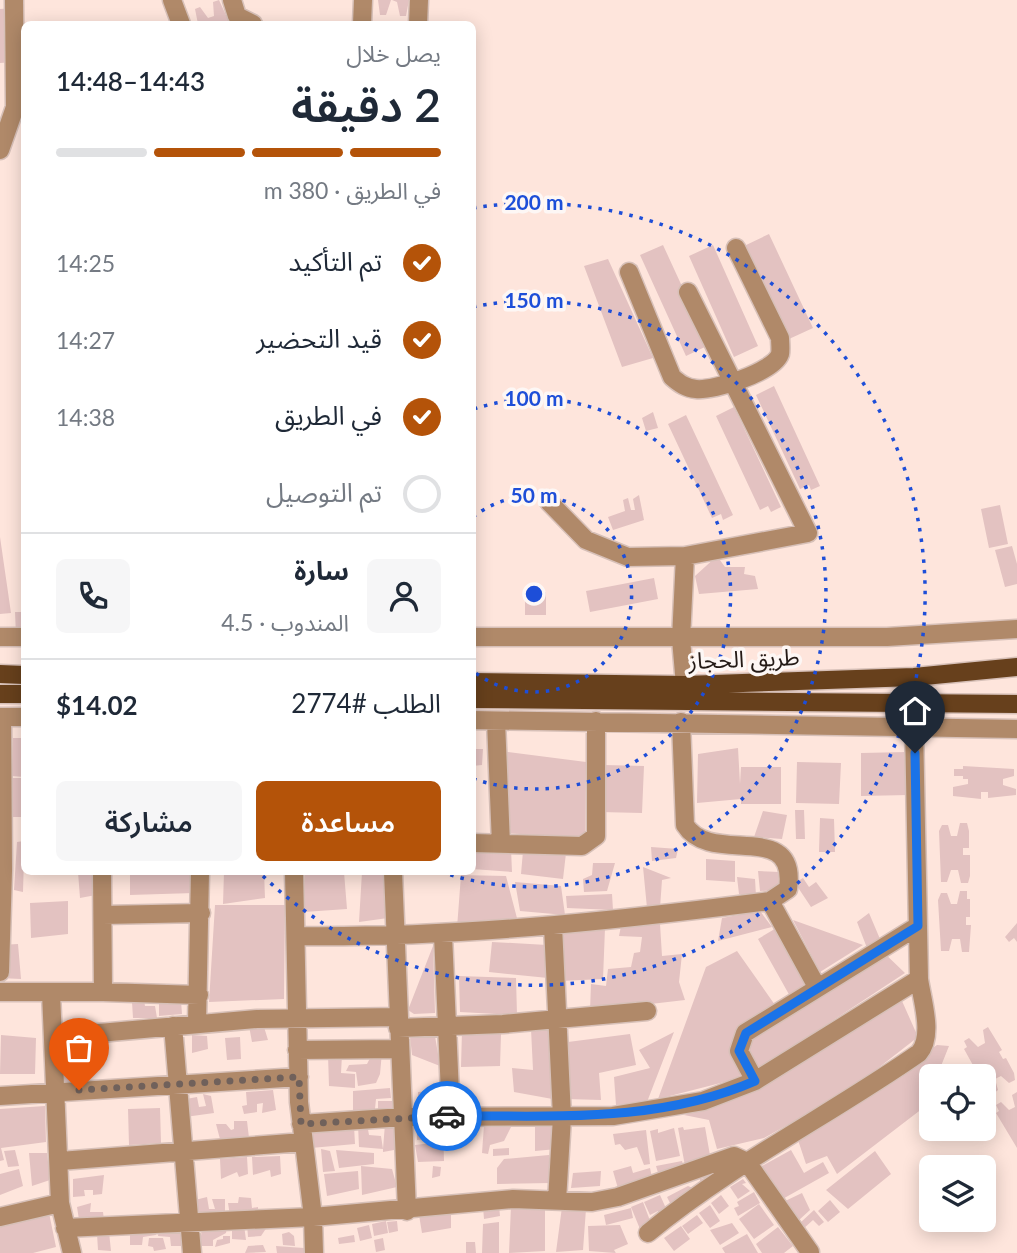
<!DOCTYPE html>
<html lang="ar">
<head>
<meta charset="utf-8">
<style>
  :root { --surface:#fff; --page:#f6f6f7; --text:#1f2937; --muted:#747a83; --line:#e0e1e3; --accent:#b45309 }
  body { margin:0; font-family:Lato,"Noto Sans Arabic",sans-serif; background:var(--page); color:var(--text); direction:rtl; height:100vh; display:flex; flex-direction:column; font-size:26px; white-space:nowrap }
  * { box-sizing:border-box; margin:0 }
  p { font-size:23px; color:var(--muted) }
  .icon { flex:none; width:38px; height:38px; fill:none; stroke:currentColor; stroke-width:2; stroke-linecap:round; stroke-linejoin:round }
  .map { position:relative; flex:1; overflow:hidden; direction:ltr }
  .panel { position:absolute; left:21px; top:21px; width:455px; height:854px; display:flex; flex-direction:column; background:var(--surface); border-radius:10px; box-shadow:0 4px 18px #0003; direction:rtl }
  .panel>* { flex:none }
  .controls { position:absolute; left:919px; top:1064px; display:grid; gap:14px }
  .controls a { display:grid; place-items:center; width:77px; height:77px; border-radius:10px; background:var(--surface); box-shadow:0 4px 18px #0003; font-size:35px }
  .pin { position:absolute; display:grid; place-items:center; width:60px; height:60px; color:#fff; margin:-72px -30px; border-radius:50% 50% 50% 0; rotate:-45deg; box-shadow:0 0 7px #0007 }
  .pin .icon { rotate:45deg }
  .courier { position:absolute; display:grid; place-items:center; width:70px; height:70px; margin:-35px; border:5px solid #1a73e8; border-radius:50%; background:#fff; color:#222; box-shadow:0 2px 9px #0007 }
  .overview em { font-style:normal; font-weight:600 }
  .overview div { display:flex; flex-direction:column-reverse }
  .overview { display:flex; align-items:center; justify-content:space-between; height:119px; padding:0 35px }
  h1 { font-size:46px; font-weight:600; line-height:52px }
  .bar { display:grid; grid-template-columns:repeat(4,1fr); gap:10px 7px; align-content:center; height:84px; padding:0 35px }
  .bar i { height:9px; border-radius:5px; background:var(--line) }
  .bar .active { background:var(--accent) }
  .bar p { grid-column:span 4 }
  .line { display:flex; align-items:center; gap:18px; padding:0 35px; border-top:2px solid var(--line) }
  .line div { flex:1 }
  .round { display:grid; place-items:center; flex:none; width:74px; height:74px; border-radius:10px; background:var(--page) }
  ol { padding:0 35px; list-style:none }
  li { display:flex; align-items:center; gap:21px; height:77px }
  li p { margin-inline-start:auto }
  li .icon { padding:7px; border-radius:50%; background:var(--accent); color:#fff; stroke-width:4 }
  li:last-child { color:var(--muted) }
  li i { width:38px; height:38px; border:4px solid var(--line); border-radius:50% }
  .button { display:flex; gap:14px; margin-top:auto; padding:14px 35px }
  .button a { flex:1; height:80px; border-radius:10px; background:var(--accent); color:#fff; font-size:28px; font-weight:600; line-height:80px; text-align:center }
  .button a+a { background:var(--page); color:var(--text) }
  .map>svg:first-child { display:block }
  .building { fill:#e3c2c1 }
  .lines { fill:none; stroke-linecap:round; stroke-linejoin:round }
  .minor-casing { stroke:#d7c0b8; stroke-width:21 }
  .major-casing { stroke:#d7c0b8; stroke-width:21 }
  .minor { stroke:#b08969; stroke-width:18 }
  .major { stroke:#67401c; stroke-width:18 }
  .done { stroke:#70615b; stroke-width:7; stroke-dasharray:0 12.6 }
  .route { stroke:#1a73e8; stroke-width:9 }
  .ring { fill:none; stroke:#1d4ed8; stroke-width:3.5; stroke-dasharray:3.5 7 }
  .labels { text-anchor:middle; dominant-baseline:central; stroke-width:7; stroke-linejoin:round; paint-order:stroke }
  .street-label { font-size:23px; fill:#241a16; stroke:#fdf7f5 }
  .centre { fill:#1d4ed8; stroke:#fdf7f5; stroke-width:3.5 }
  .ring-label { font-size:21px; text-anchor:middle; font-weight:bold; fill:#1d4ed8; stroke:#fdf7f5; stroke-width:7; stroke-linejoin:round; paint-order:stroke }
</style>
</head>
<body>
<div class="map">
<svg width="1017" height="1253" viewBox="0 0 1017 1253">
  <rect width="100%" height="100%" fill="#fee5dc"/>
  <path class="building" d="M219,0L230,24H198L195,9L200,7L208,18L214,16L213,2Z
    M378,0H391L386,15H380Z
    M392,0H409L406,16H400L397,2Z
    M13,8L15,62L0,63V9Z
    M769,234L813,328L789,339L744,246Z
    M663,245L709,345L686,356L640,255Z
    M713,245L758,346L734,357L689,256Z
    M608,259L653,358L622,367L584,266Z
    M774,386L820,486L811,490L809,485L800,489L756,395Z
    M734,407L781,507L771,512L768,506L760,510L716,416Z
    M653,412L658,428L646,431L642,418Z
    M686,415L733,515L723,520L721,514L712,518L668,424Z
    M639,495L644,520L613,530L608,517L625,511L623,500L628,498L631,510H635L633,499Z
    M1000,505L1008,544L989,548L981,509Z
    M0,537L11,613L0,614Z
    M1012,546L1017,564V584L1005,587L995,550Z
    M717,556L725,567H745L744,574L755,576L758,589L699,594L695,576Z
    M654,578L658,599L590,612L586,591Z
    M546,592V615H525V593Z
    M15,612H24V635H16Z
    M13,738H24V777L12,776Z
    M738,748L740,784L741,767H781V804H741V799L697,803L698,754Z
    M472,749H483L482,765L472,766Z
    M500,751L586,762L585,838L503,833Z
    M907,752L908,795L861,796V753Z
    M797,762L841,763L839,804L796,803Z
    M604,765L644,766L642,813L600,812Z
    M963,766L1014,769V776L1003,779V785L1016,789V795L988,798V792H981V799L953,796V787L968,784V779H963V776H954V769H963Z
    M12,778H24V817H12Z
    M795,810H804L805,839H796Z
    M763,811L787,815L782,839L754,837Z
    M820,818L834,819L835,852H819Z
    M960,823H967L969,831V848H963V855H970V876L968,883H961L958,870H951L947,882H941L939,831L942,825H948L951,836H957Z
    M24,841V857L23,892L14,890L17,842Z
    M651,847L678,849L676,858L652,861Z
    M472,849H511L512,872L472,869Z
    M523,851L566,853L563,879L521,874Z
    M706,859L735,861V882L706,880Z
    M593,863H615L607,891L584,892L583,879L592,875Z
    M643,867L671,878L662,880L660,908H647Z
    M758,871L779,872L778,890L760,891Z
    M78,872H95L96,895L80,898Z
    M130,872H193L194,893L130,895Z
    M224,872H264L265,898L223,904Z
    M305,872H344L347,909L304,912Z
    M362,872H388V918L359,922Z
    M461,875L506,876L518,922L457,928Z
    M737,877L755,879L756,896L739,894Z
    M803,878L809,887L816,882L828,898L811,907L795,883Z
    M515,882L561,886L565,915L520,911Z
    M960,891H967V899H970V917H966V925H971L969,952H962L960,939H952L949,951H941L938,900L941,893H947L951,904H957Z
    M612,894L613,910L567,908L566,896Z
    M68,901V934L31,938L30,903Z
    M215,905H285L284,999L209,1002Z
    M760,911L772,927L718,941L722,918Z
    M869,913L880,939L867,948L857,922Z
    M793,920L863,945L820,972Z
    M1017,923V942L1014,938L1009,942L1005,937Z
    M660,924L662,956L682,954L679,982L685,1000L590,1011L591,984L606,986L608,969L631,967L634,953L640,952L642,937L619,936L621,926Z
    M778,927L807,983L791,998L758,939Z
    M605,928L603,979L560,981L559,931Z
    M492,942L547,945L548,978L489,972Z
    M18,944L21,979L0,978V945Z
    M433,946L435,1013L414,1014L408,1010Z
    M880,949L905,973L756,1071L747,1040Z
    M737,951L775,1005L750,1019L730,1046L744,1077L658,1099L706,967Z
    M459,976L516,978L517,1015L460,1012Z
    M159,999L181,1001L182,1014L159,1016Z
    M144,1000L145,1006H155L157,1018H133L132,1002Z
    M902,1001L918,1037L850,1090L764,1138L717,1149L709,1120L684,1115L761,1088Z
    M249,1026L264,1027L268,1040L252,1042Z
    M988,1027L1002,1050L999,1052L1003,1059L1006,1058L1014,1073L1015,1080L1009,1083L1001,1076L995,1079L998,1090L993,1094L989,1087L986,1089L984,1076H979L964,1049L967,1047L964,1041L969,1038L978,1047L985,1043L983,1030Z
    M531,1029L551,1031L558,1100L514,1092L512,1068L533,1070Z
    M462,1031L501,1034L500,1066L461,1067Z
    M674,1032L647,1102L616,1105L614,1077L650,1068L639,1050Z
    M630,1034L636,1065L599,1073L601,1100L567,1099L568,1042Z
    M1,1035L36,1038L35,1074H0Z
    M192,1035L207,1036L208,1049L192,1053Z
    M410,1036H435L440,1066L412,1055Z
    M240,1037L241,1059L227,1060L225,1038Z
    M937,1045L949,1046L937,1076H931V1093L927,1105L837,1174L827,1156L806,1164L798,1140Z
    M373,1052H382L380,1074L376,1083L358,1086L356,1072L346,1071L349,1065L367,1064Z
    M328,1055H342L341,1073L355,1074V1088L329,1086Z
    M66,1062L79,1063L77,1084L63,1085Z
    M390,1088L391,1098L376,1099L375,1109L353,1111V1091Z
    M273,1090L276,1110L262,1113L263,1103L257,1104V1112L244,1114L242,1106L247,1105L246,1092Z
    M437,1091V1104H418V1092Z
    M1017,1092V1148L996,1113L999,1111L996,1105L1001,1102L1009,1110L1015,1107L1012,1095Z
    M203,1094L211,1096L214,1113L185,1117L181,1100L197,1097L199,1107L206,1106Z
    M378,1101H393V1108L378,1109Z
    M45,1106L46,1142L1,1148L4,1160L0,1161V1109Z
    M160,1108L161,1143L129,1145L128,1109Z
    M234,1121H247L249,1138L221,1143L216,1124H226L231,1130L234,1129Z
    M513,1123L504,1141L490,1145L488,1154L482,1153L484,1125Z
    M367,1124L369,1135L381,1136L383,1149L385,1124L395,1125L394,1150L383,1152V1149L359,1147L358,1125Z
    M436,1124L443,1127L444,1161L418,1162L415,1145L432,1143Z
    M535,1124H559L557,1149L535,1151Z
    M354,1126L355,1144L311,1148L312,1127Z
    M417,1126H431L432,1139L417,1140Z
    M683,1127L684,1130L705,1127L711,1161L685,1166L678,1128Z
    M674,1128L680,1156L656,1161L650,1131L658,1129V1133Z
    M646,1130L650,1164L644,1165L637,1147L625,1150L620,1144L615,1145L613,1134Z
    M509,1148V1155L493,1156V1149Z
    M321,1149L330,1151L335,1171L323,1172Z
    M15,1150L19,1166L8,1167L4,1151Z
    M336,1150L374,1153V1164L339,1168Z
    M791,1150L804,1173L823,1162L829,1173L779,1201L760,1167Z
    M875,1151L891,1174L848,1209L826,1190Z
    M29,1153H47L50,1180L32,1186Z
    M549,1155L550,1183L497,1184V1168L504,1159Z
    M280,1156L281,1174L271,1177L270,1170L253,1175L252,1157Z
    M247,1157L248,1174L239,1177L237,1172L221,1179L220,1159Z
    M682,1161L685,1170L659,1176L656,1166Z
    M361,1166L392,1169L397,1187L362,1195Z
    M433,1166L441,1167L440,1176L432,1178Z
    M631,1166L633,1173L650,1168L653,1182L619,1192L613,1171Z
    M19,1169L23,1186L0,1195V1174Z
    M358,1171L359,1189L327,1196L324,1174Z
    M601,1171L600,1186L571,1188L573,1173Z
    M104,1175L102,1194L93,1195V1190H84L85,1196L73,1197V1179Z
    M710,1177L671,1205L667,1197L688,1186L693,1188L700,1183V1179Z
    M743,1179L746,1183L742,1184L750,1191L738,1199L730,1187Z
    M754,1192L760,1203L738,1216L734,1208L739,1206L737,1202Z
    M802,1193L810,1210L799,1220L789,1219L781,1203Z
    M660,1195L669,1215L661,1219L658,1211L650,1215L644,1202Z
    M721,1195L729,1206L719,1214L711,1203Z
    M207,1197L209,1209H215L212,1199H225V1216L196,1219L195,1200Z
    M239,1197L251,1198L252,1208L258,1207V1215L230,1216L228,1203H238Z
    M830,1200L840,1212L828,1222L818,1211Z
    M643,1202L652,1226L642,1234L631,1207Z
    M91,1203L90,1212H103L104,1220L80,1226L77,1207Z
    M759,1204L774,1225L754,1239L739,1219Z
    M545,1205V1251L509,1253L511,1206Z
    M710,1205L720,1221L710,1228L699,1213Z
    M499,1206L500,1216L484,1219L483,1207Z
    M562,1207L586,1209L583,1250L556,1252Z
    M631,1208L633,1218L606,1225L604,1215Z
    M451,1210V1228L422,1233L419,1215Z
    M814,1210L824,1222L819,1226L813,1220L802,1230L800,1223Z
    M49,1213L56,1247L33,1253H0V1227Z
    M697,1215L703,1223L688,1234L682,1226Z
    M386,1221L388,1233L374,1236L372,1224Z
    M397,1221L398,1231L389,1233L387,1222Z
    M499,1222V1253H482L483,1224Z
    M732,1223L739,1233L720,1245L710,1230Z
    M247,1224L267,1227L261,1236L248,1237Z
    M232,1225H244L246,1240L232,1239Z
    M369,1225L372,1238L360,1241L357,1228Z
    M620,1225L628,1244L614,1250L616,1253L589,1251L588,1226Z
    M202,1226H227L226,1233L213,1240V1246H200Z
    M681,1226L690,1239L674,1251L664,1238Z
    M778,1227L793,1246L784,1253H762L756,1244Z
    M181,1228L182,1246H171L170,1237L158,1236L159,1229Z
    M155,1229L156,1235L143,1237L142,1245H130V1232Z
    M109,1232L111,1251L98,1250L97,1234Z
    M289,1232L294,1236L295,1246L283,1245L282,1234Z
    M747,1234L758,1253H725L722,1248Z
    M354,1235L355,1242L339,1244L338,1238Z
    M223,1236H230V1243L215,1247L217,1240L223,1239Z
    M149,1238H163L166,1249L154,1251L153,1247L148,1246Z
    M383,1238L385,1250L376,1252L374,1240Z
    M466,1242H475L476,1253H466Z
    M263,1245L266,1252L245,1253L248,1246Z
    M276,1246L304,1248V1253H277Z"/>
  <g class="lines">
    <defs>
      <path id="minor" d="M172,0L181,24
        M232,0L237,16L253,24
        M362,24L363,0
        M418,24L419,0
        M0,150L15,107L14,0
        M629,272L672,377C680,384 686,388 696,389C714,391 774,372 780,354C781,350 780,342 780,338L736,248
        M549,502L586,540L628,557L685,556
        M0,637H24
        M472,637H887L1017,629
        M685,685L681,639L685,556L808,533L688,292
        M0,717H24
        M472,720L1017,729
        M496,721L501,844
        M681,722L685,825C711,867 798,818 788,889L770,901L817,987
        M472,843L582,846L596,836V721
        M102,872L103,992L199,995
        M294,872L299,1102L313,1217L314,1253
        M393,872L407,1211
        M103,915L201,913
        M553,926L562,1117L557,1201
        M443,935L451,1116
        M296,936C456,938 612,921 770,901
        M0,972L3,871L2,717
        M0,992H103
        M51,993L60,1203L72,1253
        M197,1024L200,872
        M173,1026L192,1253
        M398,1028L503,1024L647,1011
        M54,1037L257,1019L398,1017
        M297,1050L399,1049
        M755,1081L739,1051L745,1033L918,926
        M0,1096L299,1077
        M301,1124L403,1117L613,1116L703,1101L755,1081L919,979L914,726
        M60,1161L303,1142
        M0,1217L60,1203
        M65,1228L313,1217L513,1199L592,1202L618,1197L734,1156L747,1162L810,1252
        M648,1233C732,1164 830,1115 919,1053C934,1036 922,1000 919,979"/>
      <path id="major" d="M0,674L24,675
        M472,682L685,685L914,677L1017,667
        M0,694H24
        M472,699L1017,704"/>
    </defs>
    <use href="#minor" class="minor-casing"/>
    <use href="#major" class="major-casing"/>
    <use href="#minor" class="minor"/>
    <use href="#major" class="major"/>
  </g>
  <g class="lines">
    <path class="done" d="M79,1090L299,1077L301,1124L447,1116"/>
    <path class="route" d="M447,1116C551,1115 656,1124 755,1081L739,1051L746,1033L918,926L915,753"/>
  </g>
  <g class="ring">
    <path d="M473 517A98 98 0 1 1 473 671"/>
    <path d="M474 409A195 195 0 1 1 474 779"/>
    <path d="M473 307A293 293 0 1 1 441 872"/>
    <path d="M473 208A391 391 0 1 1 260 873"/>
  </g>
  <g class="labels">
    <g class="street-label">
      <text transform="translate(744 658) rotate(-2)">طريق الحجاز</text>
    </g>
  </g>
  <circle cx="534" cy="594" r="10" class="centre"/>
  <g class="ring-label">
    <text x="534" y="210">200 m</text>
    <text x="534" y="308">150 m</text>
    <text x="534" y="406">100 m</text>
    <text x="534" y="503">50 m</text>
  </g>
</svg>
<div class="controls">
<a><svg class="icon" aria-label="locate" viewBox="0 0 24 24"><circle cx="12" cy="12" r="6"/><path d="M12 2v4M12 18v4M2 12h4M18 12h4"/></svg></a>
<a><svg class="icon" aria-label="layers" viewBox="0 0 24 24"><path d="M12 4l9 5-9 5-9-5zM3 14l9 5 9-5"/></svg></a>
</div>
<div class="pin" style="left:79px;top:1090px;background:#ea580c"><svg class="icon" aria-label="bag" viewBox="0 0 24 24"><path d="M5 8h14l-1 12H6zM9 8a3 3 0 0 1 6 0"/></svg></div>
<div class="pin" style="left:915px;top:753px;background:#1f2937"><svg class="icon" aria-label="home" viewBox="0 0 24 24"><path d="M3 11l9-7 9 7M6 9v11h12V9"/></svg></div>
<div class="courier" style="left:447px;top:1116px"><svg class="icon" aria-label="car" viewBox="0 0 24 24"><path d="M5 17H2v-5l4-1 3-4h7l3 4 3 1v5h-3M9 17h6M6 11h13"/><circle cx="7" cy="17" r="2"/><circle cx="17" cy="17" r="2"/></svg></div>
<section class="panel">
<div class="overview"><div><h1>2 دقيقة</h1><p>يصل خلال</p></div><em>14:43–14:48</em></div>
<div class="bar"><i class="active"></i><i class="active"></i><i class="active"></i><i></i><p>في الطريق · 380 m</p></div>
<ol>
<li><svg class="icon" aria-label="check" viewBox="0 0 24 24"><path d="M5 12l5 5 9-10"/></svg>تم التأكيد<p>14:25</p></li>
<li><svg class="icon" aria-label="check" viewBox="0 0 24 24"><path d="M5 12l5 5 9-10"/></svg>قيد التحضير<p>14:27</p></li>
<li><svg class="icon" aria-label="check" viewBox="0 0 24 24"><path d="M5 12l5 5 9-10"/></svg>في الطريق<p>14:38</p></li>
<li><i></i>تم التوصيل</li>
</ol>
<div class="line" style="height:126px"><a class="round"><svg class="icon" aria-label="person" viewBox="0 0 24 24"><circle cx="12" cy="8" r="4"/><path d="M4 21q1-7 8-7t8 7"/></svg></a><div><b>سارة</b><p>المندوب · 4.5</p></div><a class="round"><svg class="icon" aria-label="phone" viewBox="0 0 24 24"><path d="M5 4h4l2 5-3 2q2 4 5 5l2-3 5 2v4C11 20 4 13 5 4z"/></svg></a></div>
<div class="line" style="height:91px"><div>الطلب #2774</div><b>$14.02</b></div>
<div class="button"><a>مساعدة</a><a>مشاركة</a></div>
</section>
</div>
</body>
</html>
